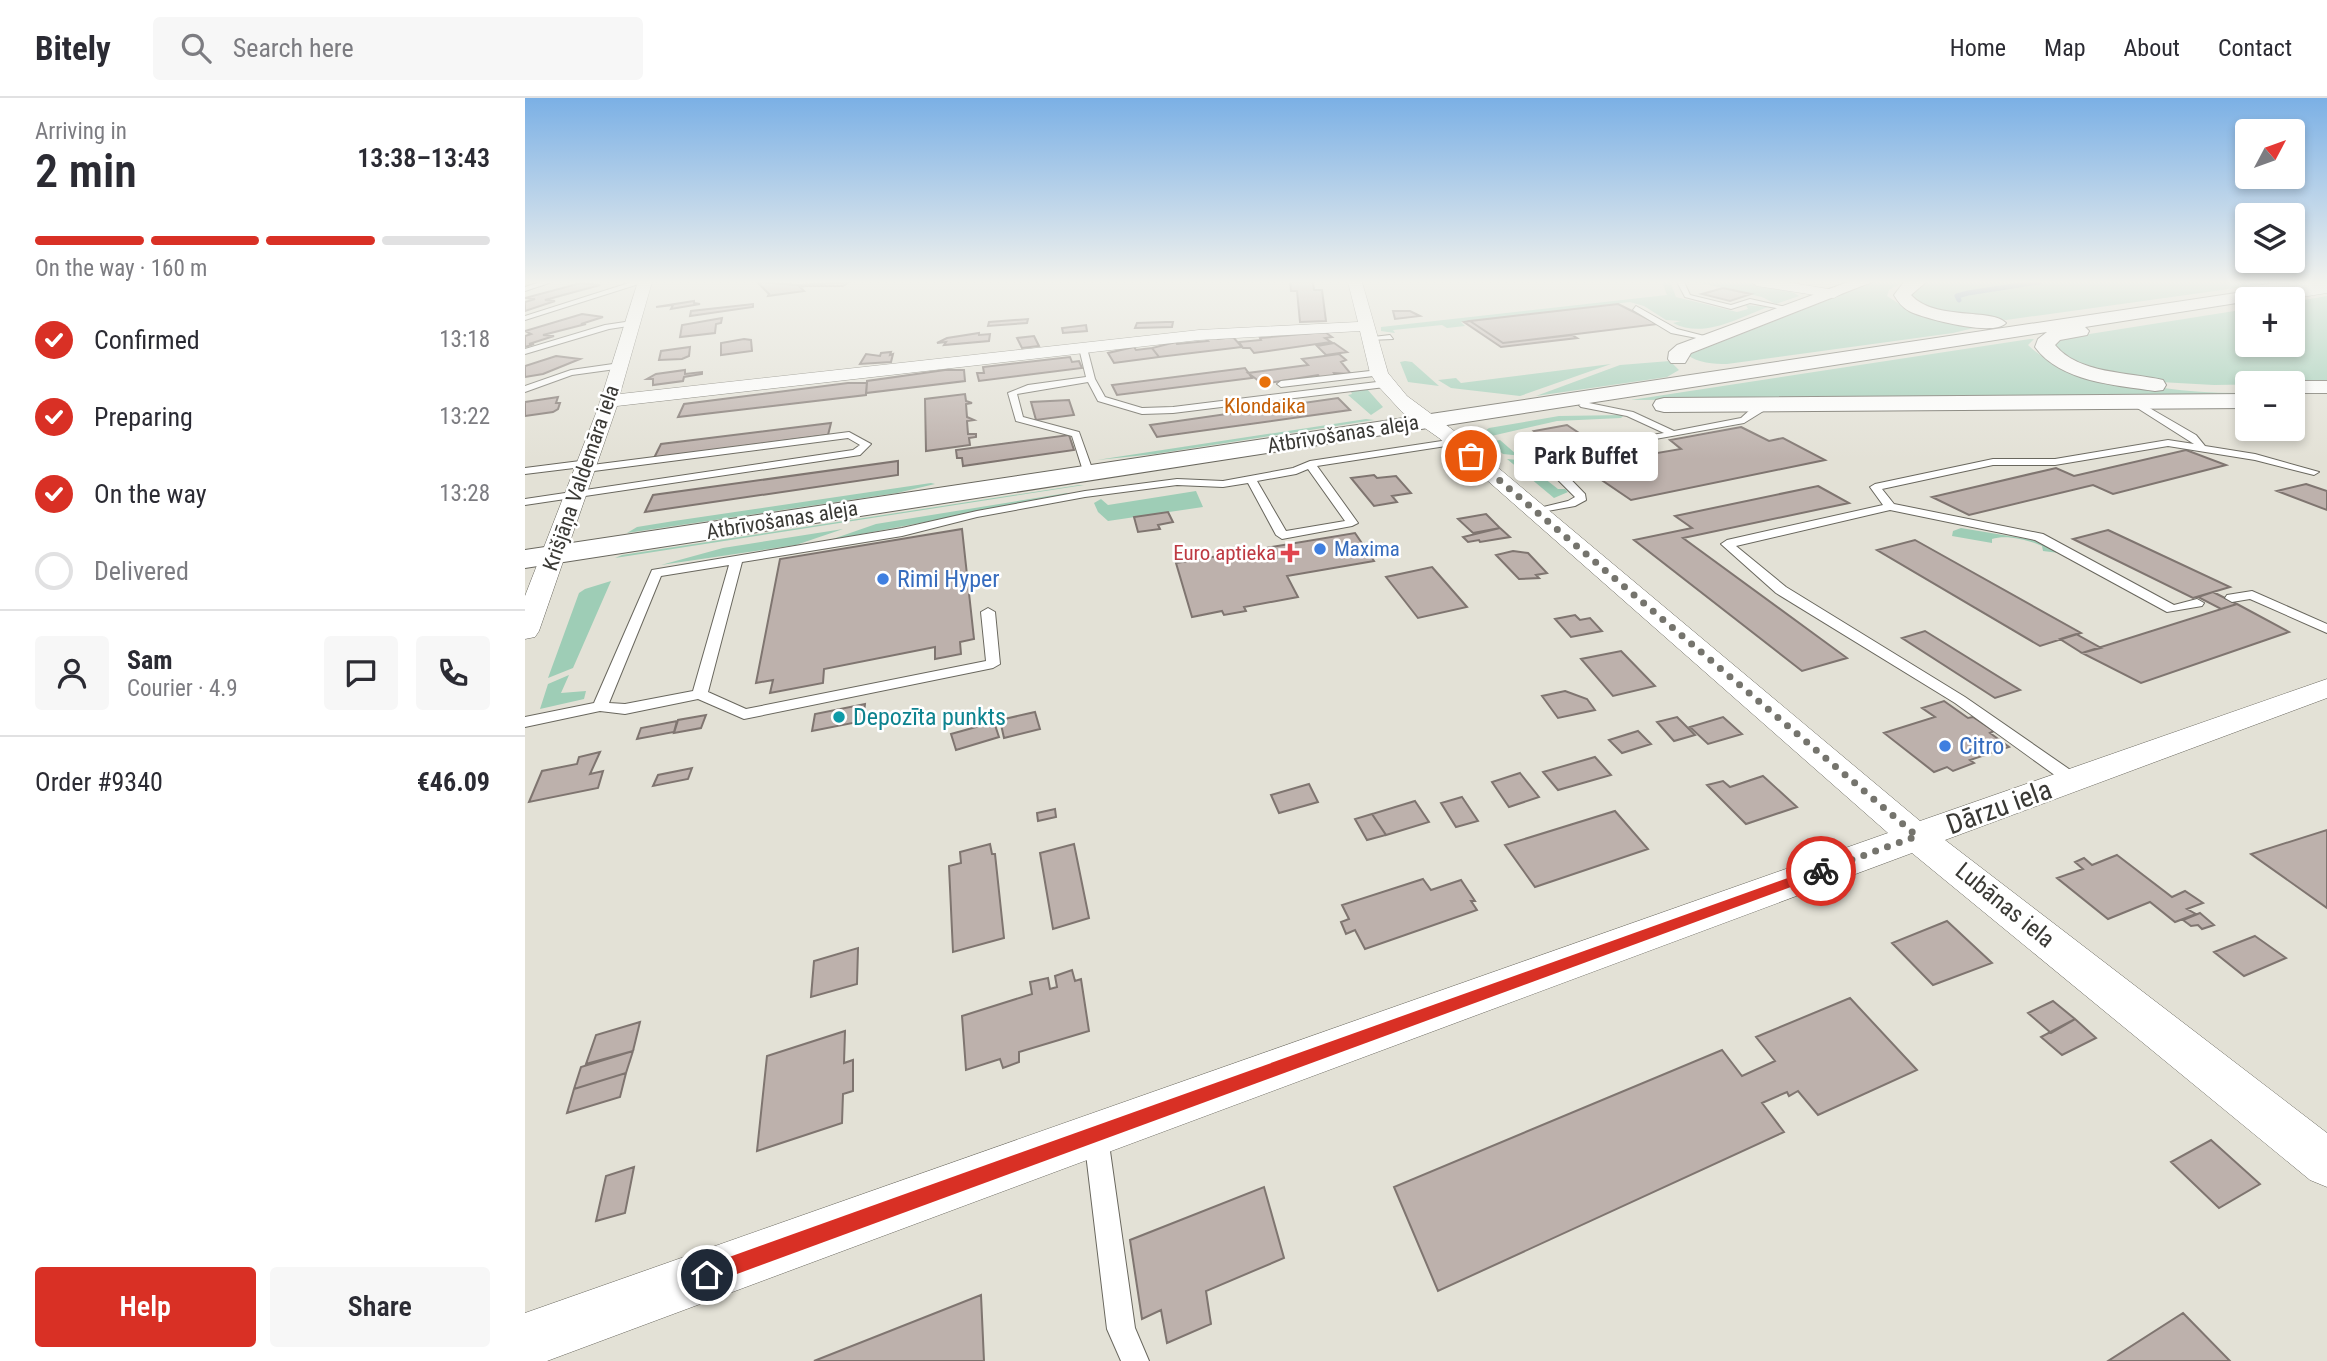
<!DOCTYPE html>
<html lang="en">
<head>
<meta charset="utf-8">
<style>
  :root { --surface:#fff; --page:#f7f7f7; --text:#2b2b33; --muted:#7c7c81; --line:#e1e1e2; --accent:#d93025 }
  body { margin:0; font-family:"Roboto Condensed",sans-serif; background:var(--page); color:var(--text); height:100vh; display:flex; flex-direction:column; font-size:26px; white-space:nowrap }
  * { box-sizing:border-box; margin:0 }
  p { font-size:23px; color:var(--muted) }
  .icon { flex:none; width:38px; height:38px; fill:none; stroke:currentColor; stroke-width:2; stroke-linecap:round; stroke-linejoin:round }
  .map { position:relative; flex:1; overflow:hidden }
  .details { display:flex; flex-direction:column; background:var(--surface); width:525px }
  .details>* { flex:none }
  .needle { width:46px; rotate:49deg }
  .buttons { position:absolute; left:1710px; top:21px; display:grid; gap:14px }
  .buttons a { display:grid; place-items:center; width:70px; height:70px; border-radius:7px; background:var(--surface); box-shadow:0 4px 10px #0003; font-size:35px }
  .pin { position:absolute; display:grid; place-items:center; width:60px; height:60px; color:#fff; margin:-30px; border:4px solid #fff; border-radius:50%; box-shadow:0 2px 7px #0007 }
  .courier { position:absolute; display:grid; place-items:center; width:70px; height:70px; margin:-35px; border:5px solid #d93025; border-radius:50%; background:#fff; color:#222; box-shadow:0 2px 9px #0007 }
  .bubble { position:absolute; height:49px; border-radius:7px; background:var(--surface); box-shadow:0 4px 10px #0003; font-size:23px; font-weight:600; line-height:49px; text-align:center }
  .headline em { font-style:normal; font-weight:600 }
  .headline div { display:flex; flex-direction:column-reverse }
  .headline { display:flex; align-items:center; justify-content:space-between; height:119px; padding:0 35px }
  h1 { font-size:46px; font-weight:600; line-height:52px }
  .bar { display:grid; grid-template-columns:repeat(4,1fr); gap:10px 7px; align-content:center; height:84px; padding:0 35px }
  .bar i { height:9px; border-radius:5px; background:var(--line) }
  .bar .on { background:var(--accent) }
  .bar p { grid-column:span 4 }
  .line { display:flex; align-items:center; gap:18px; padding:0 35px; border-top:2px solid var(--line) }
  .line div { flex:1 }
  .round { display:grid; place-items:center; flex:none; width:74px; height:74px; border-radius:7px; background:var(--page) }
  ol { padding:0 35px; list-style:none }
  li { display:flex; align-items:center; gap:21px; height:77px }
  li p { margin-inline-start:auto }
  li .icon { padding:7px; border-radius:50%; background:var(--accent); color:#fff; stroke-width:4 }
  li:last-child { color:var(--muted) }
  li i { width:38px; height:38px; border:4px solid var(--line); border-radius:50% }
  .button { display:flex; gap:14px; margin-top:auto; padding:14px 35px }
  .button a { flex:1; height:80px; border-radius:7px; background:var(--accent); color:#fff; font-size:28px; font-weight:600; line-height:80px; text-align:center }
  .button a+a { background:var(--page); color:var(--text) }
  header { display:flex; align-items:center; gap:42px; box-sizing:border-box; height:98px; padding:0 35px; background:var(--surface); border-bottom:2px solid var(--line) }
  header strong { font-size:33px }
  nav { display:flex; gap:38px; margin-inline-start:auto; font-size:24px }
  .search { width:490px; height:63px; background:var(--page); display:flex; align-items:center; gap:18px; box-sizing:border-box; padding:0 24px; border-radius:7px; color:var(--muted); font-size:26px }
  main { display:flex; flex:1; min-height:0 }
  .map>svg:first-child { display:block }
  .green { fill:#9ecdb6 }
  .lines { fill:none; stroke-linecap:round; stroke-linejoin:round }
  .stream { stroke:#6587ad; stroke-width:5 }
  .building { fill:#bdb1ac; stroke:#7f7570; stroke-width:2 }
  .lane-casing { stroke:#69675e; stroke-width:2 }
  .street-casing { stroke:#69675e; stroke-width:1 }
  .secondary-casing { stroke:#69675e; stroke-width:2 }
  .primary-casing { stroke:#69675e; stroke-width:2 }
  .lane { fill:#fff; fill-rule:evenodd }
  .street { fill:#fff; fill-rule:evenodd }
  .secondary { fill:#fff; fill-rule:evenodd }
  .primary { fill:#fff; fill-rule:evenodd }
  .primary-bridge-casing { stroke:#69675e; stroke-width:19; stroke-linecap:butt }
  .primary-bridge { stroke:#fff; stroke-width:18 }
  .route { fill:#d93025 }
  .done { stroke:#75746d; stroke-width:7; stroke-dasharray:0 12.6 }
  .food-dot { fill:#e8710a; stroke:#fff; stroke-width:2.5 }
  .shop-dot { fill:#3f7fe0; stroke:#fff; stroke-width:2.5 }
  .health-dot { fill:#e0444e; stroke:#fff; stroke-width:2.5 }
  .culture-dot { fill:#0f9aa8; stroke:#fff; stroke-width:2.5 }
  .labels { text-anchor:middle; dominant-baseline:central; stroke-width:5; stroke-linejoin:round; paint-order:stroke }
  .far-food-label { font-size:21px; fill:#c56008; stroke:#fff }
  .far-street-label { font-size:21px; fill:#3a3935; stroke:#fff }
  .far-shop-label { font-size:21px; fill:#366cbe; stroke:#fff; text-anchor:start }
  .far-health-label { font-size:21px; fill:#be3a42; stroke:#fff; text-anchor:end }
  .shop-label { font-size:24px; fill:#366cbe; stroke:#fff; text-anchor:start }
  .culture-label { font-size:24px; fill:#0d838f; stroke:#fff; text-anchor:start }
  .street-label { font-size:24px; fill:#3a3935; stroke:#fff }
  .near-street-label { font-size:28px; fill:#3a3935; stroke:#fff }
</style>
</head>
<body>
<header>
<strong>Bitely</strong>
<div class="search"><svg class="icon" aria-label="search" viewBox="0 0 24 24"><circle cx="10" cy="10" r="6"/><path d="M15 15l6 6"/></svg>Search here</div>
<nav><a>Home</a><a>Map</a><a>About</a><a>Contact</a></nav>
</header>
<main>
<section class="details">
<div class="headline"><div><h1>2 min</h1><p>Arriving in</p></div><em>13:38–13:43</em></div>
<div class="bar"><i class="on"></i><i class="on"></i><i class="on"></i><i></i><p>On the way · 160 m</p></div>
<ol>
<li><svg class="icon" aria-label="check" viewBox="0 0 24 24"><path d="M5 12l5 5 9-10"/></svg>Confirmed<p>13:18</p></li>
<li><svg class="icon" aria-label="check" viewBox="0 0 24 24"><path d="M5 12l5 5 9-10"/></svg>Preparing<p>13:22</p></li>
<li><svg class="icon" aria-label="check" viewBox="0 0 24 24"><path d="M5 12l5 5 9-10"/></svg>On the way<p>13:28</p></li>
<li><i></i>Delivered</li>
</ol>
<div class="line" style="height:126px"><a class="round"><svg class="icon" aria-label="person" viewBox="0 0 24 24"><circle cx="12" cy="8" r="4"/><path d="M4 21q1-7 8-7t8 7"/></svg></a><div><b>Sam</b><p>Courier · 4.9</p></div><a class="round"><svg class="icon" aria-label="chat" viewBox="0 0 24 24"><path d="M4 5h16v11H9l-5 4z"/></svg></a><a class="round"><svg class="icon" aria-label="phone" viewBox="0 0 24 24"><path d="M5 4h4l2 5-3 2q2 4 5 5l2-3 5 2v4C11 20 4 13 5 4z"/></svg></a></div>
<div class="line" style="height:91px"><div>Order #9340</div><b>€46.09</b></div>
<div class="button"><a>Help</a><a>Share</a></div>
</section>
<div class="map">
<svg width="1802" height="1263" viewBox="0 0 1802 1263">
  <rect width="100%" height="100%" fill="#e3e1d6"/>
  <path class="green" d="M1137,184H1145L1151,199L1212,214L1223,211L1221,207L1243,209C1213,220 1179,241 1148,225L1156,223L1141,222L1119,208L1105,204L936,224L940,228L922,230L917,227L868,232L870,235L856,233V229L1142,197Z
    M1171,184C1200,184 1250,182 1274,198L1251,206L1237,199Z
    M1349,184H1378L1364,192L1362,198L1385,213L1457,228L1428,235L1202,266C1189,266 1172,265 1163,257Z
    M1402,184H1742L1747,185L1481,222L1415,214L1387,203L1384,195Z
    M1802,198V285L1689,287L1635,284L1574,273L1539,259L1528,245L1532,242L1552,238L1722,211V247H1768V204Z
    M1505,241H1509L1503,247C1521,265 1542,269 1566,275C1618,289 1668,296 1722,295V298L1106,302Z
    M880,263L887,264L914,288L883,284L875,264Z
    M1145,263L1154,272L1142,279L1011,298L1095,267Z
    M1086,266L995,298L926,290L913,282L931,280L936,285Z
    M842,291L858,309L846,317L823,297L827,296L825,292Z
    M1099,317L1096,320L1032,323L962,339L968,343L975,342L991,356L998,358L978,356L955,337L964,330L1034,318Z
    M841,321L849,322L630,356L572,362Z
    M982,361L1005,363L1007,364L1001,366L1033,391H1040L1043,394L1029,400Z
    M406,385L410,386L372,395L102,435L112,429L149,423Z
    M554,387H559L90,460L97,457Z
    M671,393L678,409L583,423L573,414L569,405L576,401L583,407Z
    M542,395L544,397L305,442L351,426Z
    M1436,430L1508,442L1534,455L1518,453L1517,448C1504,442 1481,436 1467,441V445L1427,438L1428,433Z
    M318,431L271,447L136,467L198,450Z
    M86,483L48,570L23,580L54,495L60,491Z
    M44,577L36,595L61,593L59,601L15,611L23,586Z"/>
  <g class="lines">
    <path class="stream" d="M1434,202L1432,198L1443,195L1514,184"/>
  </g>
  <path class="building" d="M232,184L273,187L324,184L318,188H280L275,189L279,193L243,198L244,196Z
    M765,184H788L789,192H797L801,223L775,224L772,193H766Z
    M56,185L75,187L20,202L30,203L0,213V204L10,201L0,200Z
    M1198,190L1226,196L1205,203L1177,196Z
    M169,203V205L175,206L146,211L148,207L131,209Z
    M228,206V209L165,218L166,213Z
    M1093,206L1133,226L978,245L945,223Z
    M868,213H885L895,218L870,221Z
    M57,216L78,219L56,226H61L18,237L29,238L4,246H9L0,249V238L6,236L0,233Z
    M197,220L196,225L191,226L190,235L155,239L157,227Z
    M503,221L502,225L463,228L464,224Z
    M945,223L978,245L1047,237L1052,240L976,249L939,224Z
    M641,224H648L647,229L610,230L612,225Z
    M561,227L562,233L538,235L537,230Z
    M800,234L807,239L800,240L806,244L729,255L725,250H718L714,244L736,242L735,240Z
    M454,235V237L465,236L464,243L419,247L421,244L412,245L422,240Z
    M509,238L514,248L497,250L492,240Z
    M690,239L693,241L708,239L717,249L634,259L627,250L651,244L652,246L683,243L681,241Z
    M219,241L226,242L227,253L196,257V245Z
    M809,245L822,254L801,257L792,248Z
    M165,249L164,258L157,261L134,262L136,253Z
    M609,249L611,252L627,250L634,259L589,265L583,255Z
    M366,254L365,257L368,256L366,264L335,266L341,256L355,258L356,255Z
    M814,256L821,262L816,264L826,276L809,275L811,278L795,280L793,277L738,286L723,275L783,267L777,261Z
    M31,258L55,261L18,276L0,279V268Z
    M545,259L547,264L554,263L557,270L454,283L452,275H459L458,269Z
    M720,270L727,280L592,297L587,287Z
    M160,272V276L177,274V276L159,279L158,283L128,287V281H122L131,276Z
    M420,272H439L440,283L341,295L342,283Z
    M323,285H342L341,297L153,319L159,306Z
    M440,296L441,303L447,305L441,306L442,319L449,322L442,323L443,336H451V339L444,340L445,347L401,353L400,301Z
    M33,299L31,305H35L33,311L28,314L0,318V304Z
    M813,300L825,312L632,339L625,327Z
    M544,302L549,317L511,322L506,304Z
    M306,325L303,337L129,360L136,346Z
    M1042,327L1054,335L1020,341L1009,333Z
    M1216,329L1244,343L1258,340L1300,362L1106,402L1056,368L1156,351L1145,342Z
    M544,337L549,352L438,368L437,360H432L431,352Z
    M1661,352L1701,367L1588,396L1568,387L1444,417L1407,399L1531,370L1549,378Z
    M373,363V377L120,414L128,397Z
    M849,377L852,380L871,378L886,395L867,398L872,404L849,408L826,380Z
    M1781,386L1802,393V412L1752,393Z
    M1293,388L1324,405L1158,440L1322,560L1277,573L1109,442L1167,430L1150,418Z
    M643,414L648,424L633,427L635,431L613,434L609,419Z
    M961,416L975,430L948,435L933,421Z
    M975,430L985,439L955,444L954,442L943,444L938,439Z
    M437,431L449,541L435,544L436,556L410,561V549L299,571L298,585L245,595L248,582L231,585L255,461Z
    M1583,432L1705,489L1668,500L1548,441Z
    M830,435L849,463L762,478L773,499L719,509L721,513L699,517L697,513L667,519L651,465Z
    M1390,442L1556,535L1515,548L1352,452Z
    M988,453L1003,455L1022,475L1011,477L1014,480L994,481L971,457Z
    M907,469L942,509L893,520L861,479Z
    M1688,494L1712,506L1696,511L1673,499Z
    M1712,506L1764,534L1616,585L1557,555Z
    M1050,517L1055,522L1065,520L1077,533L1046,539L1030,521Z
    M1400,533L1495,592L1470,600L1377,540Z
    M1551,536L1576,550L1557,555L1535,541Z
    M1096,553L1130,588L1088,598L1056,561Z
    M1040,593L1062,601L1070,612L1033,620L1017,598Z
    M1419,603L1443,620L1448,619L1469,633L1465,635L1484,649L1445,662L1449,665L1428,673L1422,669L1409,674L1359,635L1410,619L1397,610Z
    M340,606L338,623L287,633L290,616Z
    M510,614L515,631L479,640L475,622Z
    M181,617L176,630L149,635L153,622Z
    M1152,619L1170,637L1149,643L1132,624Z
    M1198,619L1217,636L1183,646L1165,629Z
    M152,623L149,634L112,641L116,630Z
    M469,624L474,639L431,652L426,636Z
    M1113,633L1126,646L1097,655L1084,642Z
    M75,654L65,676L78,673L73,690L4,704L17,673L52,666L54,659Z
    M1070,659L1086,677L1033,692L1018,674Z
    M167,670L163,681L128,688L133,677Z
    M995,675L1014,699L984,709L967,684Z
    M1238,678L1272,709L1221,726L1182,687L1198,683L1205,689Z
    M784,686L793,704L754,715L746,697Z
    M937,699L953,723L931,729L916,705Z
    M890,703L904,724L861,737L847,716Z
    M530,711L531,719L513,723L512,715Z
    M1090,713L1123,751L1010,789L980,747Z
    M847,716L861,737L842,742L830,721Z
    M1802,732V810L1726,756Z
    M465,746L467,756H470L479,840L428,854L424,768L436,765L435,754Z
    M549,746L564,820L528,831L515,755Z
    M1592,757L1647,799L1660,793L1678,805L1662,811L1671,816L1650,824L1625,804L1583,821L1532,780L1558,771L1550,764L1559,760L1567,767Z
    M898,781L906,792L936,782L950,803H946L952,812L840,851L830,832L821,836L816,824L824,821L817,807Z
    M1675,815L1689,827L1677,831L1673,827L1666,828L1658,822Z
    M1422,823L1467,865L1408,887L1367,845Z
    M1730,838L1761,860L1719,878L1689,854Z
    M333,850L332,886L286,899L289,863Z
    M547,872L550,883L556,881L564,933L494,954V964L478,970L475,961L441,972L437,918L507,896L505,884L523,880L525,891L532,889L530,878Z
    M1325,900L1392,972L1293,1017L1273,993L1264,998L1262,994L1237,1005L1259,1034L913,1193L869,1089L1197,952L1217,978L1250,963L1231,939Z
    M1528,903L1550,921L1526,935L1503,915Z
    M1550,921L1571,940L1537,957L1516,939Z
    M115,924L108,953L61,966L71,937Z
    M320,933L319,965L328,962V993L318,996L317,1025L232,1053L242,958Z
    M108,953L101,975L49,991L56,969Z
    M101,975L95,999L42,1015L49,991Z
    M1686,1042L1735,1086L1694,1110L1646,1064Z
    M109,1069L100,1115L71,1123L81,1078Z
    M739,1089L759,1160L681,1193L686,1226L642,1245L636,1212L617,1221L605,1142Z
    M456,1197L459,1263H289Z
    M1658,1215L1705,1263H1583Z"/>
  <g class="lines">
    <defs>
      <path id="lane" d="M15,184H27L0,193V189Z
        M107,184H120L0,222V218Z
        M1152,184H1159L1165,197L1206,207L1225,201L1270,211L1266,213L1225,205L1206,211L1160,199Z
        M1111,208L1152,231L1191,241L1187,243L1146,235L1108,212Z
        M107,223L110,227L84,231L0,256V251L80,227Z
        M865,237L868,241L844,242L840,240Z
        M558,248L562,250L570,281L580,299L617,310L648,309L860,283L864,286L860,289L648,315L617,316L573,303L563,284L492,296L498,319L554,334L569,376L564,379L559,376L547,338L491,323L483,295L503,287L561,279L554,250Z
        M95,265L98,266V270L47,277L0,294V288L46,272Z
        M854,272L858,275L857,277L756,289L752,286L756,283Z
        M1609,301L1671,337L1680,348L1730,356L1794,374L1789,377L1730,362L1643,348L1530,367H1468L1357,391L1369,406L1518,436L1649,507L1672,501L1679,505L1677,508L1642,514L1510,442L1365,412L1211,448L1261,489L1440,599L1554,678L1556,682L1554,686H1542L1430,605L1251,495L1196,446L1202,442L1358,407L1345,389L1350,386L1468,361H1530L1643,342L1669,346L1606,306L1604,304Z
        M1059,304L1108,314L1149,333L1216,320L1227,310L1243,304L1248,307L1219,325L1025,360L1060,396L1061,402L1050,408L1006,416V412L1043,403L1050,399L1016,365V355L1139,335L1102,318L1056,309L1054,307Z
        M324,334L346,346L335,357L0,407V401L328,352L335,347L323,340L61,374L57,373V369L0,376V370L63,362L67,363V367Z
        M930,341L935,344L934,346L792,368L833,425L827,428L757,441L751,437L723,385L698,389L652,387L560,399L452,419L377,438L217,464L183,594L221,611L461,563L456,514L463,510L470,514L475,566L468,570L219,621L173,601L100,616L75,613L0,629V619L69,605L127,472L377,430L452,413L560,393L652,381L698,383L768,370L785,363ZM783,371L820,423L761,433L732,383L771,376ZM204,467L168,593L100,606L84,605L136,478Z
        M1727,493L1802,526V535L1725,501L1707,504L1700,500L1702,497Z
        M571,1028L579,1031L583,1039L610,1230L624,1263H596L582,1231L559,1039L563,1031Z"/>
      <path id="street" d="M113,184H127L95,296L674,232L833,224L823,184H837L863,275L882,298L928,332L1395,723L1802,581V600L1420,742L1802,1035V1089L1785,1082L1387,755L22,1263H0V1215L1363,735L914,340L877,314L854,289L845,275L835,233L674,242L92,308L14,533L10,539L0,541V498L73,310Z
        M1226,184H1261L1309,192L1316,196L1309,200L1232,188Z"/>
      <path id="secondary" d="M1323,184H1347L1166,255L1160,265H1146L1143,261L1144,254L1152,247Z"/>
      <path id="primary" d="M1379,184H1401L1386,197C1409,223 1468,210 1481,225C1469,239 1400,221 1384,213C1377,209 1373,204 1369,197Z
        M1731,192L1737,193L1739,197L1737,201L1560,229L1564,233L1562,237L1535,242L1530,247C1553,276 1604,274 1638,282L1641,287L1638,292L1630,293C1591,287 1535,284 1510,249L1513,241L1522,234L0,470V452Z
        M1768,283H1802V295H1768V285H1760Z
        M1722,296V310L1139,314L1131,312L1128,307L1131,302L1139,300Z"/>
    </defs>
    <use href="#lane" class="lane-casing"/>
    <use href="#street" class="street-casing"/>
    <use href="#secondary" class="secondary-casing"/>
    <use href="#primary" class="primary-casing"/>
    <use href="#lane" class="lane"/>
    <use href="#street" class="street"/>
    <use href="#secondary" class="secondary"/>
    <use href="#primary" class="primary"/>
    <defs>
      <path id="primary-bridge" d="M1731,197L1802,186"/>
    </defs>
    <use href="#primary-bridge" class="primary-bridge-casing"/>
    <use href="#primary-bridge" class="primary-bridge"/>
  </g>
  <linearGradient id="sky" x2="0" y2="1"><stop stop-color="#7bb0e5"/><stop offset="0.51" stop-color="#f2f2ed"/><stop offset="1" stop-color="#f2f2ed" stop-opacity="0"/></linearGradient>
  <rect width="1802" height="361" fill="url(#sky)"/>
  <path class="route" d="M1296,768L1301,769V776L182,1187L175,1184L172,1177L175,1170L182,1167Z"/>
  <g class="lines">
    <path class="done" d="M946,358L1392,738L1296,773"/>
  </g>
  <circle class="food-dot" cx="740" cy="284" r="7"/>
  <g class="shop-dot">
    <circle cx="795" cy="451" r="7"/>
    <circle cx="358" cy="481" r="7"/>
    <circle cx="1420" cy="648" r="7"/>
  </g>
  <path class="health-dot" d="M761.5 444.5h7v7h7v7h-7v7h-7v-7h-7v-7h7z"/>
  <circle class="culture-dot" cx="314" cy="619" r="7"/>
  <g class="labels">
    <g class="far-food-label">
      <text x="740" y="308">Klondaika</text>
    </g>
    <g class="far-street-label">
      <text transform="translate(818 336) rotate(-9)">Atbrīvošanas aleja</text>
      <text transform="translate(56 380) rotate(-71)">Krišjāņa Valdemāra iela</text>
      <text transform="translate(257 422) rotate(-9)">Atbrīvošanas aleja</text>
    </g>
    <g class="far-shop-label">
      <text x="809" y="451">Maxima</text>
    </g>
    <g class="far-health-label">
      <text x="751" y="455">Euro aptieka</text>
    </g>
    <g class="shop-label">
      <text x="372" y="481">Rimi Hyper</text>
      <text x="1434" y="648">Citro</text>
    </g>
    <g class="culture-label">
      <text x="328" y="619">Depozīta punkts</text>
    </g>
    <g class="street-label">
      <text transform="translate(1480 807) rotate(39)">Lubānas iela</text>
    </g>
    <g class="near-street-label">
      <text transform="translate(1474 709) rotate(-20)">Dārzu iela</text>
    </g>
  </g>
</svg>
<div class="buttons">
<a><svg class="needle" viewBox="-14 -14 28 28"><path d="M0-13l5 13h-10z" fill="#e53935"/><path d="M0 13l5-13h-10z" fill="#7c7c81"/></svg></a>
<a><svg class="icon" aria-label="layers" viewBox="0 0 24 24"><path d="M12 4l9 5-9 5-9-5zM3 14l9 5 9-5"/></svg></a>
<a>+</a>
<a>−</a>
</div>
<div class="pin" style="left:946px;top:358px;background:#ea580c"><svg class="icon" aria-label="bag" viewBox="0 0 24 24"><path d="M5 8h14l-1 12H6zM9 8a3 3 0 0 1 6 0"/></svg></div>
<div class="pin" style="left:182px;top:1177px;background:#1f2937"><svg class="icon" aria-label="home" viewBox="0 0 24 24"><path d="M3 11l9-7 9 7M6 9v11h12V9"/></svg></div>
<div class="courier" style="left:1296px;top:773px"><svg class="icon" aria-label="bike" viewBox="0 0 24 24"><circle cx="6" cy="16" r="4"/><circle cx="18" cy="16" r="4"/><path d="M6 16l4-8h5l3 8M10 8l3 8H6M13 5h3"/></svg></div>
<div class="bubble" style="left:989px;top:334px;width:144px">Park Buffet</div>
</div>
</main>
</body>
</html>
